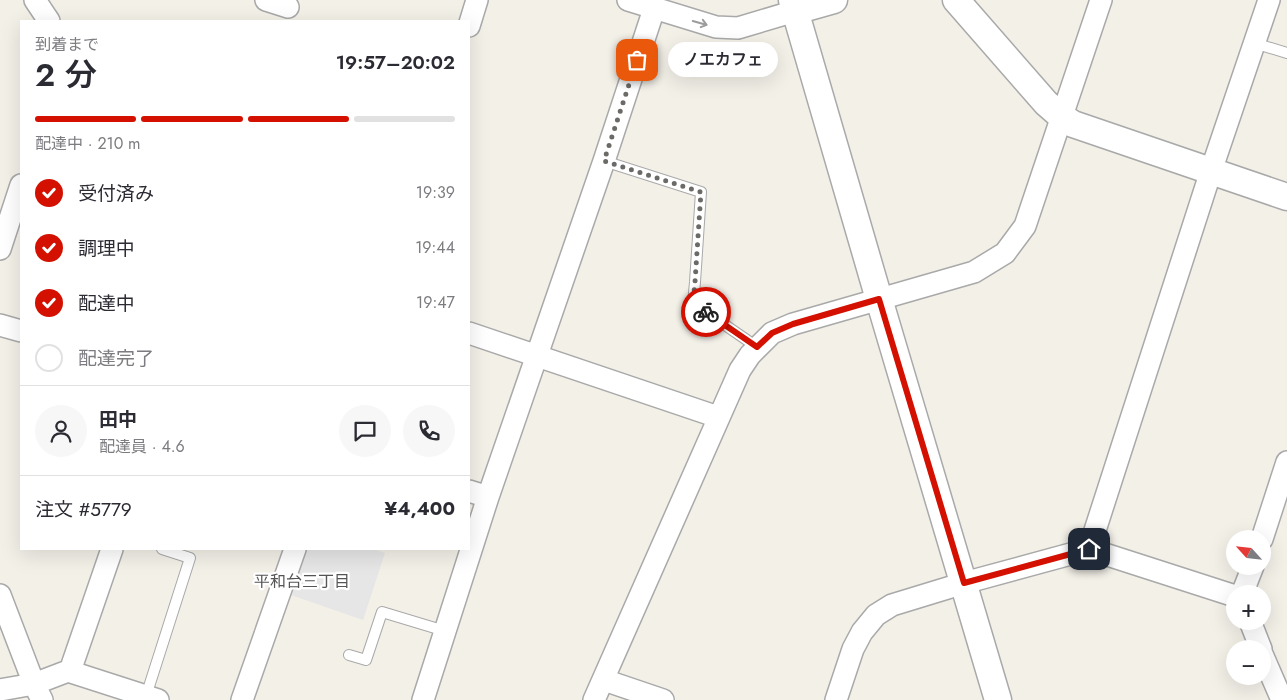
<!DOCTYPE html>
<html lang="ja">
<head>
<meta charset="utf-8">
<style>
  :root { --surface:#fff; --page:#f7f7f7; --text:#2b2b33; --muted:#7c7c81; --line:#e1e1e2; --accent:#d41000 }
  body { margin:0; font-family:Jost,"Noto Sans JP",sans-serif; background:var(--page); color:var(--text); height:100vh; display:flex; flex-direction:column; font-size:19px; white-space:nowrap }
  * { box-sizing:border-box; margin:0 }
  p { font-size:16px; color:var(--muted) }
  .icon { flex:none; width:28px; height:28px; fill:none; stroke:currentColor; stroke-width:2; stroke-linecap:round; stroke-linejoin:round }
  .map { position:relative; flex:1; overflow:hidden }
  .sheet { position:absolute; left:20px; top:20px; width:450px; height:530px; display:flex; flex-direction:column; background:var(--surface); border-radius:0px; box-shadow:0 5px 20px #0002 }
  .sheet>* { flex:none }
  .needle { width:32px; rotate:297deg }
  .controls { position:absolute; left:1226px; top:530px; display:grid; gap:10px }
  .controls a { display:grid; place-items:center; width:45px; height:45px; border-radius:50%; background:var(--surface); box-shadow:0 5px 20px #0002; font-size:25px }
  .pin { position:absolute; display:grid; place-items:center; width:42px; height:42px; color:#fff; margin:-21px; border-radius:10px; box-shadow:0 2px 8px #0006 }
  .courier { position:absolute; display:grid; place-items:center; width:50px; height:50px; margin:-25px; border:4px solid #d41000; border-radius:50%; background:#fff; color:#222; box-shadow:0 1px 6px #0007 }
  .bubble { position:absolute; height:35px; border-radius:18px; background:var(--surface); box-shadow:0 5px 20px #0002; font-size:16px; font-weight:600; line-height:35px; text-align:center }
  .headline em { font-style:normal; font-weight:600 }
  .headline div { display:flex; flex-direction:column-reverse }
  .headline { display:flex; align-items:center; justify-content:space-between; height:85px; padding:0 15px }
  h1 { font-size:32px; font-weight:600; line-height:38px }
  .bar { display:grid; grid-template-columns:repeat(4,1fr); gap:8px 5px; align-content:center; height:60px; padding:0 15px }
  .bar i { height:6px; border-radius:4px; background:var(--line) }
  .bar .active { background:var(--accent) }
  .bar p { grid-column:span 4 }
  .line { display:flex; align-items:center; gap:12px; padding:0 15px; border-top:1px solid var(--line) }
  .line div { flex:1 }
  .round { display:grid; place-items:center; flex:none; width:52px; height:52px; border-radius:26px; background:var(--page) }
  ol { padding:0 15px; list-style:none }
  li { display:flex; align-items:center; gap:15px; height:55px }
  li p { margin-inline-start:auto }
  li .icon { padding:5px; border-radius:50%; background:var(--accent); color:#fff; stroke-width:4 }
  li:last-child { color:var(--muted) }
  li i { width:28px; height:28px; border:2px solid var(--line); border-radius:50% }
  .map>svg:first-child { display:block }
  .parking { fill:#e6e6e6 }
  .lines { fill:none; stroke-linecap:round; stroke-linejoin:round }
  .service-casing { stroke:#a9a9a9; stroke-width:12 }
  .minor-casing { stroke:#a9a9a9; stroke-width:24 }
  .tertiary-casing { stroke:#a9a9a9; stroke-width:29 }
  .service { stroke:#fff; stroke-width:10 }
  .minor { stroke:#fff; stroke-width:21 }
  .tertiary { stroke:#fff; stroke-width:26 }
  .oneway { stroke:#9c9c9c }
  .done { stroke:#6b6a67; stroke-width:5; stroke-dasharray:0 9 }
  .route { stroke:#d41000; stroke-width:6 }
  .labels { text-anchor:middle; dominant-baseline:central; stroke-width:4.5; stroke-linejoin:round; paint-order:stroke }
  .neighbourhood-label { font-size:16px; fill:#555; stroke:#fff }
</style>
</head>
<body>
<div class="map">
<svg width="1287" height="700" viewBox="0 0 1287 700">
  <rect width="100%" height="100%" fill="#f3f0e8"/>
  <path class="parking" d="M303,549H373L385,553L363,620L288,594Z"/>
  <g class="lines">
    <defs>
      <path id="service" d="M1254,43L1287,53
        M604,161L701,192L695,282L693,303L757,347
        M349,655L366,660L382,612L445,631
        M146,696L190,558L162,549"/>
      <path id="minor" d="M35,0L49,21
        M266,0L288,7
        M628,0L716,27L738,28L795,11
        M469,26L477,0
        M0,249L21,185
        M0,325L21,331
        M469,333L718,417
        M469,491L488,497
        M1262,539L1287,462
        M1089,549L1211,171L1269,0
        M1242,594L1253,566
        M0,595L34,684L42,700
        M1250,621L1261,649
        M1262,654L1282,700
        M70,671L112,549
        M604,680L663,700
        M0,690L34,684L68,671L158,700
        M242,700L295,549
        M423,700L488,497L604,161L654,9
        M594,700L740,370L750,355L772,333L793,324L974,272L1005,253L1025,226L1101,0
        M836,700L853,649L862,632L876,615L892,605L964,583L1089,549L1235,596"/>
      <path id="tertiary" d="M792,0L879,299L998,700
        M956,0L1046,103L1062,117L1073,124L1287,197
        M795,11L834,0"/>
    </defs>
    <use href="#service" class="service-casing"/>
    <use href="#minor" class="minor-casing"/>
    <use href="#tertiary" class="tertiary-casing"/>
    <use href="#service" class="service"/>
    <use href="#minor" class="minor"/>
    <use href="#tertiary" class="tertiary"/>
  </g>
  <defs><path id="oneway-shaft" d="M-6 0H5M1.5-3L5.5 0L1.5 3" fill="none" stroke-width="1.6" stroke-linecap="round" stroke-linejoin="round" transform="scale(1.25)"/></defs>
  <use class="oneway" href="#oneway-shaft" transform="translate(700 23) rotate(16)"/>
  <g class="lines">
    <path class="done" d="M637,60L604,161L701,192L695,282L693,303L706,312"/>
    <path class="route" d="M706,312L757,347L772,333L793,324L879,299L964,583L1089,549"/>
  </g>
  <g class="labels">
    <g class="neighbourhood-label">
      <text x="302" y="581">平和台三丁目</text>
    </g>
  </g>
</svg>
<div class="controls">
<a><svg class="needle" viewBox="-14 -14 28 28"><path d="M0-13l5 13h-10z" fill="#e53935"/><path d="M0 13l5-13h-10z" fill="#7c7c81"/></svg></a>
<a>+</a>
<a>−</a>
</div>
<div class="pin" style="left:637px;top:60px;background:#ea580c"><svg class="icon" aria-label="bag" viewBox="0 0 24 24"><path d="M5 8h14l-1 12H6zM9 8a3 3 0 0 1 6 0"/></svg></div>
<div class="pin" style="left:1089px;top:549px;background:#1f2937"><svg class="icon" aria-label="home" viewBox="0 0 24 24"><path d="M3 11l9-7 9 7M6 9v11h12V9"/></svg></div>
<div class="courier" style="left:706px;top:312px"><svg class="icon" aria-label="bike" viewBox="0 0 24 24"><circle cx="6" cy="16" r="4"/><circle cx="18" cy="16" r="4"/><path d="M6 16l4-8h5l3 8M10 8l3 8H6M13 5h3"/></svg></div>
<div class="bubble" style="left:668px;top:42px;width:110px">ノエカフェ</div>
<section class="sheet">
<div class="headline"><div><h1>2 分</h1><p>到着まで</p></div><em>19:57–20:02</em></div>
<div class="bar"><i class="active"></i><i class="active"></i><i class="active"></i><i></i><p>配達中 · 210 m</p></div>
<ol>
<li><svg class="icon" aria-label="check" viewBox="0 0 24 24"><path d="M5 12l5 5 9-10"/></svg>受付済み<p>19:39</p></li>
<li><svg class="icon" aria-label="check" viewBox="0 0 24 24"><path d="M5 12l5 5 9-10"/></svg>調理中<p>19:44</p></li>
<li><svg class="icon" aria-label="check" viewBox="0 0 24 24"><path d="M5 12l5 5 9-10"/></svg>配達中<p>19:47</p></li>
<li><i></i>配達完了</li>
</ol>
<div class="line" style="height:90px"><a class="round"><svg class="icon" aria-label="person" viewBox="0 0 24 24"><circle cx="12" cy="8" r="4"/><path d="M4 21q1-7 8-7t8 7"/></svg></a><div><b>田中</b><p>配達員 · 4.6</p></div><a class="round"><svg class="icon" aria-label="chat" viewBox="0 0 24 24"><path d="M4 5h16v11H9l-5 4z"/></svg></a><a class="round"><svg class="icon" aria-label="phone" viewBox="0 0 24 24"><path d="M5 4h4l2 5-3 2q2 4 5 5l2-3 5 2v4C11 20 4 13 5 4z"/></svg></a></div>
<div class="line" style="height:65px"><div>注文 #5779</div><b>¥4,400</b></div>
</section>
</div>
</body>
</html>
